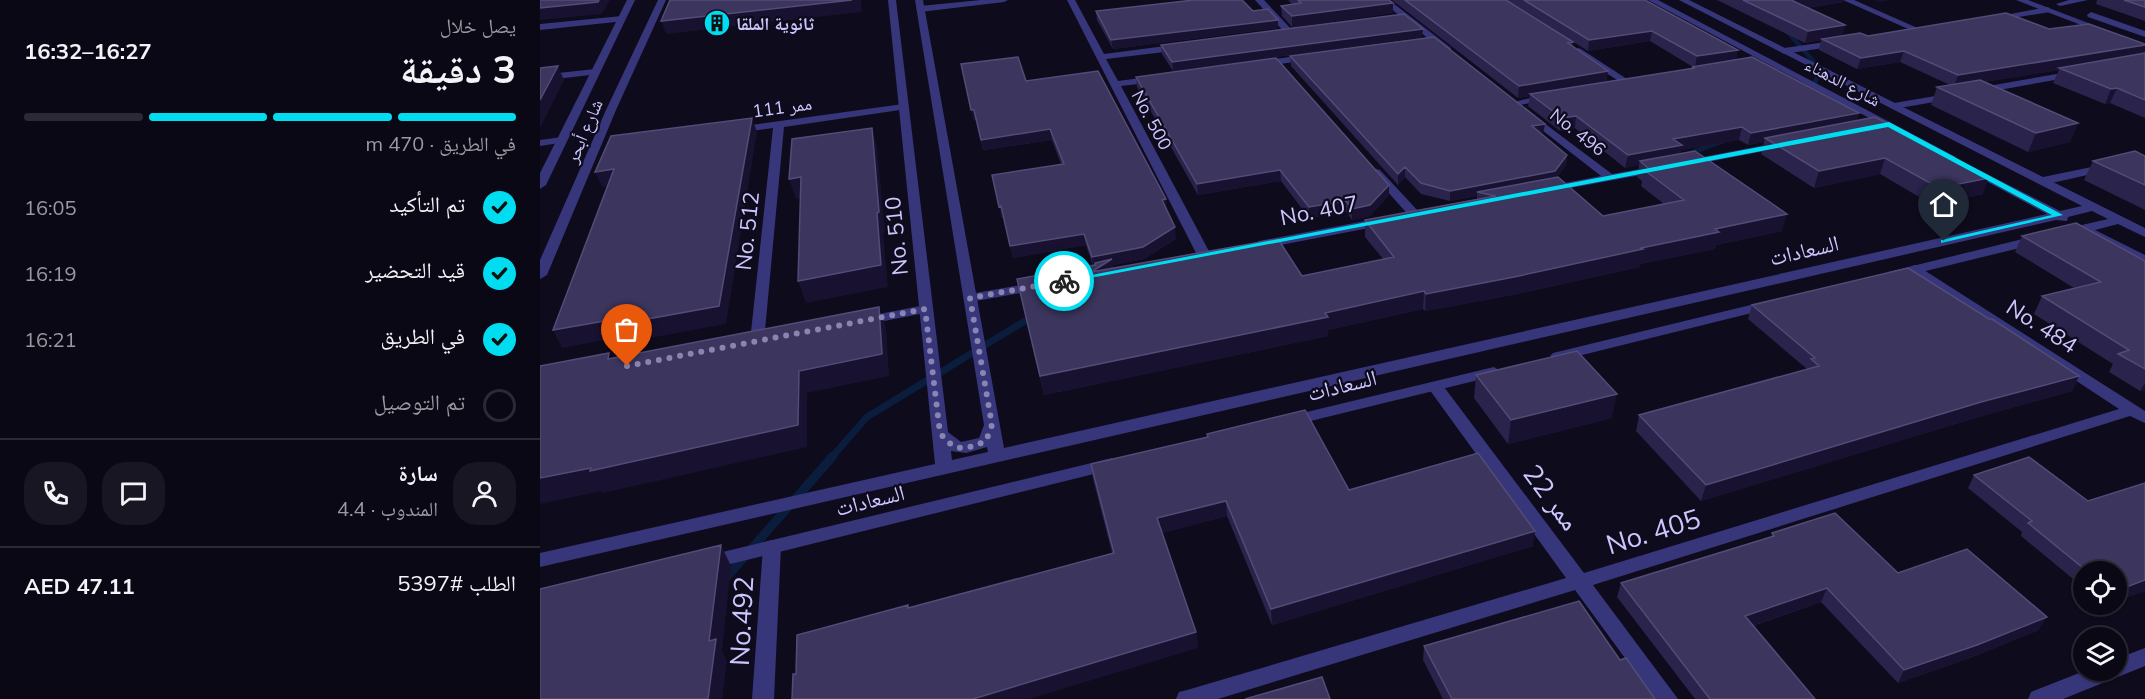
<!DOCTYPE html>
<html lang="ar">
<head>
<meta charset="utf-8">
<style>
  :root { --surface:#0a0815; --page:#181622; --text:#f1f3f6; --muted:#999aa0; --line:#2a2934; --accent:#00ddf1 }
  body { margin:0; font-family:Mulish,"Noto Naskh Arabic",sans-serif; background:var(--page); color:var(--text); direction:rtl; height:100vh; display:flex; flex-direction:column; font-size:22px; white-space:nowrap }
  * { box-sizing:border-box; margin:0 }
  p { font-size:20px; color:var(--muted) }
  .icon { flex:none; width:33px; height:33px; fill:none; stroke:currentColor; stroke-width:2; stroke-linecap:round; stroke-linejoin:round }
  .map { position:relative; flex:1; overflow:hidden; direction:ltr }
  .side { display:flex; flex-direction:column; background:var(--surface); width:540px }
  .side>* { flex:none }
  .controls { position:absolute; left:1533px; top:561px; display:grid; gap:12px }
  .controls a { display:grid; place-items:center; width:54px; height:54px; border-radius:50%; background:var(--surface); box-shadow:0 2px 4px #0004,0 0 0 2px var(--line); font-size:30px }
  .pin { position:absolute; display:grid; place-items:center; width:51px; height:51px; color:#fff; margin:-62px -26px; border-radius:50% 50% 50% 0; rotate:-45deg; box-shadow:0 0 6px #0007 }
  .pin .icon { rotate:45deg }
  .courier { position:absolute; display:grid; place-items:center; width:60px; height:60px; margin:-30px; border:4px solid #00ddf1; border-radius:50%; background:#fff; color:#222; box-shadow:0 2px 8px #0007 }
  .summary em { font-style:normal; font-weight:700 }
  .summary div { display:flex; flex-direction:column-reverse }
  .summary { display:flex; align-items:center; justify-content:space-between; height:102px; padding:0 24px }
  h1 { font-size:39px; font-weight:700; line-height:45px }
  .bar { display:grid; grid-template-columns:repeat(4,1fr); gap:9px 6px; align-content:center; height:72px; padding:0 24px }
  .bar i { height:8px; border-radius:4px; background:var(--line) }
  .bar .selected { background:var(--accent) }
  .bar p { grid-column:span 4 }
  .line { display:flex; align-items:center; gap:15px; padding:0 24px; border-top:2px solid var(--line) }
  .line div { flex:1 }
  .round { display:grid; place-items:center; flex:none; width:63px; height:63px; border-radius:24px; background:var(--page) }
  ol { padding:0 24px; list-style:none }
  li { display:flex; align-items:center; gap:18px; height:66px }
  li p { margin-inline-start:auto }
  li .icon { padding:6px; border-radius:50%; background:var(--accent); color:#111; stroke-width:4 }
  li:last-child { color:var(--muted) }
  li i { width:33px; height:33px; border:3px solid var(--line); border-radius:50% }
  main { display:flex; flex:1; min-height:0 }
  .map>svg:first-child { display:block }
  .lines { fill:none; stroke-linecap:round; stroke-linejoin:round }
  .stream-far3 { stroke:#0a1d3c; stroke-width:4.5 }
  .stream-far2 { stroke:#0a1d3c; stroke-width:5 }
  .stream-far1 { stroke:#0a1d3c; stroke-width:7 }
  .stream { stroke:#0a1d3c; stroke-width:9 }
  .minor { fill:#37367b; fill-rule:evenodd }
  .tertiary { fill:#37367b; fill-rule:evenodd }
  .wall { fill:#2a234b }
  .shaded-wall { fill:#181230 }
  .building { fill:#3c355e; stroke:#524c77; stroke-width:1.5 }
  .route { fill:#00ddf1 }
  .done { stroke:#8a85b0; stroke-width:6; stroke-dasharray:0 10.8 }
  .labels { text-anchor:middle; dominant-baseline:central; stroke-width:4.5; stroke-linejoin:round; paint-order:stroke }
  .far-poi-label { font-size:18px; font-weight:bold; fill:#ccc6ff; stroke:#0e0b1c; text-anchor:start }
  .far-street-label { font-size:18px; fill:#ccc6ff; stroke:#0e0b1c }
  .street-label { font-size:22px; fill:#ccc6ff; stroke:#0e0b1c }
  .near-street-label { font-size:27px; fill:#ccc6ff; stroke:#0e0b1c }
</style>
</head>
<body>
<main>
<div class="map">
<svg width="1605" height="699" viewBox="0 0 1605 699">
  <rect width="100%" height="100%" fill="#0e0b1c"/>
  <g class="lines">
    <path class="stream-far3" d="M1246,30L1281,70L1271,90"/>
    <path class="stream-far2" d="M1148,154L1183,141"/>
    <path class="stream-far1" d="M292,457L327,417L493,316"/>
    <path class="stream" d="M184,580L293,456"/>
    <path class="minor" d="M441,0H468L464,2L380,12L376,9L380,6Z
      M527,0H535L564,54L641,44L646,47L641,50L566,59L578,81L616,76L621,79L616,82L581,86L671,255L669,258L664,259L657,255Z
      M715,0H724L752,30V34H746Z
      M840,0H849L911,48V52H905Z
      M1303,0H1314L1382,30L1375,32Z
      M1529,0H1548L1520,6L1516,4Z
      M1507,7L1510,8V12L1454,21L1450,18Z
      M82,16L85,17V21L0,30V24Z
      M1300,40L1305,43L1303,45L1244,54L1239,51L1244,48Z
      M1038,48L1041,49L1093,83L1085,85L1035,53L1033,51Z
      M771,54L774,55V59L720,67L715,64L720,61Z
      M55,69L58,70V74L0,81V75Z
      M1534,71L1539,74L1537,76L1437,94L1432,91L1437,88Z
      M1413,93L1417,94V98L1354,109L1349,106L1354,103Z
      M1007,94L1011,95V99L975,106L970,103Z
      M363,104L367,105V109L244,127L224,341L222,344H212L210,341L233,128L197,133L192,130L197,127Z
      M988,111L1072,174L1117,166L1123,169L1117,172L1004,193V187L1061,176L984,116L983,114Z
      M22,137L26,138V142L0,146V140Z
      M1241,142L1245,143V147L1147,166L1141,163L1147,160Z
      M1605,156V162L1503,185L1497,181L1503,177Z
      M836,169L840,170L879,212L881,215L879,218H871L832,174L830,172Z
      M846,217L852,221L850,224L719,249L713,245L719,241Z
      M1376,265L1605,411V423L1590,416L1053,585L1138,699H1115L1035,590L678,699H636L639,692L647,690L1026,578L889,389L887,386L889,383H901L1044,573L1579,409L1371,272L1369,269L1371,266Z
      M498,282L505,286L503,289L430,302L423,298L430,294Z
      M385,305L392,309L390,312L324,325L317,321L324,317Z
      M232,540L239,542L241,547L234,699H212L223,547L225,542Z
      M1605,648V666L1523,699H1488L1491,692L1547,670H1576V659Z"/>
    <path class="tertiary" d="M87,0H95L6,185L0,189V173Z
      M118,0H126L76,110L7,275L0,279V260L66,110Z
      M348,0H356L408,432L421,442L439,438L444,425L375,0H383L464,448L1507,214L1429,172V168L1433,167L1520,211L1542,206L1139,0H1149L1605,228V237L1578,224L1555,230L1605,255V264L1548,236V231L1525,237L1520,236L1519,233L1520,230L1568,219L1552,211L1528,217L1527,221L1516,220L0,567V553L395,464ZM447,447L448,452L412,460L411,451L426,453Z
      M1108,0H1118L1416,157L1410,160L1406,159Z
      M1476,0H1488L1569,31L1562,33Z
      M1551,12L1605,31V37L1548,17L1547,15Z
      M1499,235L1504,236L1505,239L1504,242L1353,279L1346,275L1348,272Z
      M1231,300L1236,301L1238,304L1236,307L1018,361L1010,356L1013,353Z
      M954,367L962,372L959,375L750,426L744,425L742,421L744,417L750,416Z
      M572,458L578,460L581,464L578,468L166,570L159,568L156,563L159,558L166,556Z"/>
  </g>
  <path class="wall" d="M748,0H849L853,13L752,27L742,16L741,6L752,4Z
    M852,0H966L1033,42L1032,46L1068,71L1066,82L1152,69V67H1153L1110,41L1048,51L967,0H1105L1196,59L1319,113L1316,121L1443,194L1393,205L1340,174L1274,188L1221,154L1224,142L1208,145L1199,140L1141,150L1140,154L1242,231L1176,245L1175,249L1100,264V267L972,295L885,311L883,309L788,330V336L504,395L481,297L553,266L546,245L473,258L463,217L461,218L521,164L512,140L443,150L436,120H433L486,81L627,210L636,239L604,259L573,265V268L762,276L843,259L825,237V220L937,199V196L910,201L881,194L865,177L858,185L751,66L750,56L1003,134H1002L1027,155L1026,165L1017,177L1063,216L1124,204L1101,186L1102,181L1097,177L1099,165L1085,168L1035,128L1020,131L988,106L990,96L978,98Z
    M1177,0H1303V2L1267,8L1305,25L1302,36H1328L1509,29L1605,44V118L1570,103L1565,104L1513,83L1519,70L1444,82L1538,123L1530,142L1488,152L1391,105L1397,87L1410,85L1360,62L1317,69L1279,50L1281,40L1265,43Z
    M1557,0H1605V21L1556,4Z
    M556,11H713L738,28L573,49L557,20Z
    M882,37L633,71L622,54L621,45Z
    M596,77L849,185V195L830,216L812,220L806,212L769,218L741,181L658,195L597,87Z
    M1605,156V210L1544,180L1553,161Z
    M1482,236L1605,261V390L1600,391L1569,372L1573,364L1494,314L1502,296L1534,288L1475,252Z
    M1212,305L1539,376L1532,391L1435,418L1161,501L1096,431L1099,415L1267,369L1208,319Z
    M936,375L1072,418L968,444L934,398Z
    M667,434L809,490L993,546L732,625L687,516L622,533L656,632L658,648L256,674L368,605L369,608L572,553L553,479L551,464L667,437Z
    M1434,475L1548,501L1605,483V591L1576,601V572H1544V588L1481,536L1482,532L1428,488Z
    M1232,533L1358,573L1499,630L1430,658L1358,683L1281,602L1213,626L1275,699H1155L1077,597L1081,583L1231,537Z
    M884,646L1080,660L1115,699H903L883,660Z"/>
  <path class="shaded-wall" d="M59,0H70L62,14L0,20V8Z
    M312,0H321L322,12L126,34L121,21Z
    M1249,0H1303V2L1246,11Z
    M1337,0H1352L1336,2Z
    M853,3V13L752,27V16Z
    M738,20V28L573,49L571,40Z
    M1305,25L1302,37L1282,39L1281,40L1265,43L1268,31Z
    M883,29L882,37L633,71L632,62Z
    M1112,31L1110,41L1048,51L1049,40Z
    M1605,45V52L1603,56L1519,68V70L1414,87L1418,75Z
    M1198,50L1196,61L1155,67L1157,56Z
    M1364,51L1360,62L1317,69L1321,58Z
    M18,66L24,80L0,128V100Z
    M1068,71L1066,82L990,94V96L978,98L979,86Z
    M1577,88L1570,103L1565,104L1571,89Z
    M431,110H434L436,120H433Z
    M1319,113L1315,125L1225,138L1224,142L1208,145L1211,133Z
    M1036,116L1035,128L1020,131L1022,118Z
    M212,118L217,132L186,324L99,340L97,334L22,348L13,330Z
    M1538,123L1530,142L1488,152L1496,133Z
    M1005,124L1003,134L991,136L992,126Z
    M1202,127L1199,140L1141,150L1139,158L1100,161L1099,165L1085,168L1088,155L1133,139Z
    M332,128L337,147L345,233H343L348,287L266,303L258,281L337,213Z
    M510,129L512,140L443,150L441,140Z
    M1027,155L1026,165L1014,181L937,192V196L910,201V191Z
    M1345,158L1340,174L1274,188L1279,171Z
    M865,167V177L858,185V174Z
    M74,169L81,184L62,187L55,172Z
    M740,170L741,181L658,195L657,184Z
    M261,177L268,197L256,199L249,179Z
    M1449,178L1443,194L1393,205L1399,188Z
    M849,185V195L830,216L812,220V209Z
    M626,199L627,210L622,200Z
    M806,201V212L769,218V207Z
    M461,206L463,217L461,218L459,207Z
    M1247,214L1242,231L1176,245L1175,249L1100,264V267L972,295L885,311L886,294Z
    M635,227L636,239L604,259L573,265L574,277L551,272L555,268H553L552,257Z
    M544,234L546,245L473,258L470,246Z
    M884,291L883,309L788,330V336L504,395L500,376Z
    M339,307L346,328L349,376L267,393V447L63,493L61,491L0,504V478L259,371Z
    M1539,376L1532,391L1435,418L1161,501L1166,485L1441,402Z
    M1605,383V390L1600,391Z
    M1077,394L1072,418L968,444L971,420Z
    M686,501L687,516L619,534L617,518Z
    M995,531L993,546L732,625L731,609Z
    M181,545L191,566L182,651L187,661L182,699H168L169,641Z
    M1605,580V591L1576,601V591Z
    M1287,588L1281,602L1200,630L1205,616Z
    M1507,617L1499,630L1430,658L1358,683L1364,670Z
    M656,632L658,648L489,699H433Z"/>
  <path class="building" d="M0,0H59L58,2L0,8Z
    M130,0H312L121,21Z
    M654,0H702L713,11L728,9L738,20L571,40L556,11Z
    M758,0H849L853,3L752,16L741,6L761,3Z
    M865,0H966L1033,42L1028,43L1068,71L979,86Z
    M984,0H1105L1198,50L1157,56L1112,31L1049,40Z
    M1203,0H1251L1305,25L1268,31Z
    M1584,0H1605V7Z
    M1466,13L1509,29L1549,24L1605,44V45L1418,75L1364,51L1321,58L1282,39L1320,33L1328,36Z
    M864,14L883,29L632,62L621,45Z
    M894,37L1005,124L992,126L1027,155L1015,171L910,191L881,183L865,167L858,174L750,56Z
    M1605,53V100L1577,88L1571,89L1519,68Z
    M478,57L486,81L558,71L617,182L626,199L622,200L635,227L603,247L552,257L544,234L470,246L461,206L459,207L452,175L524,164L510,129L441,140L434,110H431L421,64Z
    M1212,57L1319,113L1211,133L1202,127L1133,139L1142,145L1088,155L1036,116L1022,118L990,94L1155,68L1152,67Z
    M736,58L849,185L830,205L812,209L806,201L769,207L740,170L657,184L596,77Z
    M18,66L0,100V68Z
    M1440,80L1538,123L1496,133L1397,87Z
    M1335,117L1449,178L1399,188L1345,158L1279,171L1225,138Z
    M212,118L179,306L91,322L93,316L13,330L74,169L55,172L71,136Z
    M332,128L339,212L337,213L341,265L258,281L261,177L249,179L252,139Z
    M1155,151L1247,214L1175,229L1179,232L1101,248L1103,249L974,277L886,294L884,291L785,313L788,317L500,376L477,279L555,265V263L572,259L551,272L738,239L762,276L854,257L825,220L956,196L937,192L1018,177L1063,216L1144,200L1104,170L1109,169L1100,161Z
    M1595,151L1605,156V185L1553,161Z
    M1536,223L1605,261V369L1578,354L1589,350L1502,296L1561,282L1482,236Z
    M1368,268L1449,319H1452L1539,376L1441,402L1166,485L1099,415L1279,366L1271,359L1275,358L1212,305Z
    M339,307L342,354L259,371L258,425L50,471L51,468L0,478V366L69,353L68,359Z
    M1037,351L1077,394L971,420L936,375Z
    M765,410L809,490L938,453L995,531L731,609L686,501L617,518L656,632L433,699H252L253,674H256L257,635L368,605V608L574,553L551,464L668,437L667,434Z
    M1489,457L1548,501L1605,483V580L1576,591V572H1548L1488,523L1492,521L1434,475Z
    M1295,513L1358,573L1427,549L1507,617L1437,645L1364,670L1287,588L1205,616L1275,699H1170L1081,583L1234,536L1232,533Z
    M181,545L169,641L176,639L168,699H0V589Z
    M1039,601L1080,660L1086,658L1115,699H912L884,646Z
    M782,677L790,699H705Z"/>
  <path class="route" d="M1349,122L1523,215L1401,243V240L1512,215L1348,127L524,283L520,281Z"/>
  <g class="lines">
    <path class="done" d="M87,366L385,309L400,433C416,453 424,450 446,441L452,425L430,298L524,281"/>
  </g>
  <defs>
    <symbol id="building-disc" viewBox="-11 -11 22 22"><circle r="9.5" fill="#00ddf1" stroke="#0e0b1c"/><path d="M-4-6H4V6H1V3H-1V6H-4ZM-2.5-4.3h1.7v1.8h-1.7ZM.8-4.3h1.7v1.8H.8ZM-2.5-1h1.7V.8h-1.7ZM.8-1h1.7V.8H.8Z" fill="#111"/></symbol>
  </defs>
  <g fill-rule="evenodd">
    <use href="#building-disc" x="162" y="8" width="30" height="30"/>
  </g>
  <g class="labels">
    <g class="far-poi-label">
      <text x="196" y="23">ثانوية الملقا</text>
    </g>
    <g class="far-street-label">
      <text transform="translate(1303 82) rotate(28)">شارع الدهناء</text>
      <text transform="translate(242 107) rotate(-8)">ممر 111</text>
      <text transform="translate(612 120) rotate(62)">No. 500</text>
      <text transform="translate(44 131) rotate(-67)">شارع أبحر</text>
      <text transform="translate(1038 132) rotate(38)">No. 496</text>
    </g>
    <g class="street-label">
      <text transform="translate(779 210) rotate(-11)">No. 407</text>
      <text transform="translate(207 231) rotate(-84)">No. 512</text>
      <text transform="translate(356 236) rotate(-96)">No. 510</text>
      <text transform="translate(1264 250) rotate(-13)">السعادات</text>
      <text transform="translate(1502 326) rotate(33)">No. 484</text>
      <text transform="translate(802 385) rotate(-14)">السعادات</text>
      <text transform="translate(330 500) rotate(-14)">السعادات</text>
    </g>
    <g class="near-street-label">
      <text transform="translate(1012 497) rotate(53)">ممر 22</text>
      <text transform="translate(1113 531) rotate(-17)">No. 405</text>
      <text transform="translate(201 621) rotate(-87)">No.492</text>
    </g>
  </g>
</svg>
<div class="controls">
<a><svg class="icon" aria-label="locate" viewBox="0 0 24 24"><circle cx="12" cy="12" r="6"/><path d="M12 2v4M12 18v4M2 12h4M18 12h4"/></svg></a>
<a><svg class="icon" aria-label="layers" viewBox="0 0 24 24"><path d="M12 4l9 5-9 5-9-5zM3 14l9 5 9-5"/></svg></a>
</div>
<div class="pin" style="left:87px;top:366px;background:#ea580c"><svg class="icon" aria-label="bag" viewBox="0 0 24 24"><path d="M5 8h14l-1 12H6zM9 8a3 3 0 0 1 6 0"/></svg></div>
<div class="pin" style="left:1404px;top:241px;background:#1f2937"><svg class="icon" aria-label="home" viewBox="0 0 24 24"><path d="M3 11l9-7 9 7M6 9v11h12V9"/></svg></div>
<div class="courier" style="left:524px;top:281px"><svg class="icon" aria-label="bike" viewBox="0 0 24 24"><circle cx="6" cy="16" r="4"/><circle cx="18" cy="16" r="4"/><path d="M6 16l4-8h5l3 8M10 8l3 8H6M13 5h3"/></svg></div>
</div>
<section class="side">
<div class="summary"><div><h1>3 دقيقة</h1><p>يصل خلال</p></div><em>16:27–16:32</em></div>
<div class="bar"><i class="selected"></i><i class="selected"></i><i class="selected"></i><i></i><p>في الطريق · 470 m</p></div>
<ol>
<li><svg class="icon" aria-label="check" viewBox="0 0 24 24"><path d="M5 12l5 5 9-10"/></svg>تم التأكيد<p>16:05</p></li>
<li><svg class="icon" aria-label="check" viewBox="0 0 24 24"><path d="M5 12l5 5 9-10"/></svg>قيد التحضير<p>16:19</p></li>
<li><svg class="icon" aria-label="check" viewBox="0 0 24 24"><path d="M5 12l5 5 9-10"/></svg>في الطريق<p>16:21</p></li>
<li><i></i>تم التوصيل</li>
</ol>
<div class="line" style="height:108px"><a class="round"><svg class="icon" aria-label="person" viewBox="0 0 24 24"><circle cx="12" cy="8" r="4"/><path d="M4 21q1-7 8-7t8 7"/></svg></a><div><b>سارة</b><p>المندوب · 4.4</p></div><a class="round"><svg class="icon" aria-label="chat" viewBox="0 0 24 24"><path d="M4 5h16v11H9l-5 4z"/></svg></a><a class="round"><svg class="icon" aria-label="phone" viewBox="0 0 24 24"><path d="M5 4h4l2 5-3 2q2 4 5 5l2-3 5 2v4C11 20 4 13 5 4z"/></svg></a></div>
<div class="line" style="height:78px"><div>الطلب #5397</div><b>AED 47.11</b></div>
</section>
</main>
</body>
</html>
